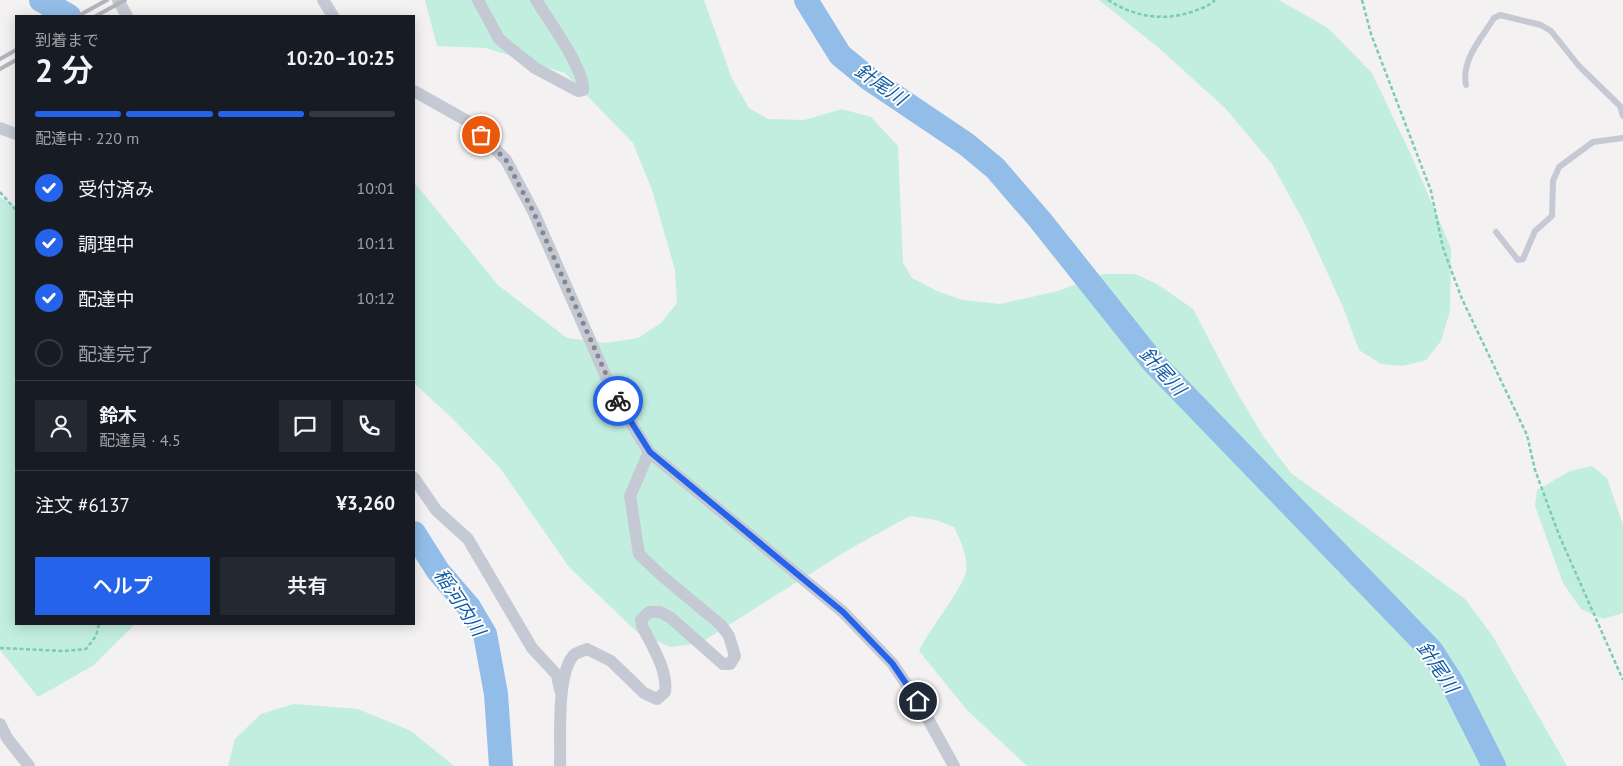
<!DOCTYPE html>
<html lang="ja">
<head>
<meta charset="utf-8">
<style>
  :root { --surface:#171b24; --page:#242831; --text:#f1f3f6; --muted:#9ea1a6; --line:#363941; --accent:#2563eb }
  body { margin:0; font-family:"PT Sans","Noto Sans JP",sans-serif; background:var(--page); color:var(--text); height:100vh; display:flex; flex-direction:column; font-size:19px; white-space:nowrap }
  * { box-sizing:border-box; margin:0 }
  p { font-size:16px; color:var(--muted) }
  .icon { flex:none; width:28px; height:28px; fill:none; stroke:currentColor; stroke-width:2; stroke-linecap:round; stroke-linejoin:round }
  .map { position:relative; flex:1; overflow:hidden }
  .panel { position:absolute; left:15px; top:15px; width:400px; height:610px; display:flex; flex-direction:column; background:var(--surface); border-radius:0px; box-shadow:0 2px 12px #0003 }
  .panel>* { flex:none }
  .pin { position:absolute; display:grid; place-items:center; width:42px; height:42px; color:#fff; margin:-21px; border:2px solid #fff; border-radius:50%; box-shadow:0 1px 5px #0007 }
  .courier { position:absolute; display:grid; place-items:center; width:50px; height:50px; margin:-25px; border:4px solid #2563eb; border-radius:50%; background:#fff; color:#222; box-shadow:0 1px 6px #0007 }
  .overview em { font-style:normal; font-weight:600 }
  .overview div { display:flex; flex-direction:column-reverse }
  .overview { display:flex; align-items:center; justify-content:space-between; height:85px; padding:0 20px }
  h1 { font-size:32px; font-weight:600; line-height:38px }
  .bar { display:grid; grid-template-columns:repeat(4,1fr); gap:8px 5px; align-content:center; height:60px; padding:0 20px }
  .bar i { height:6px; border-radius:4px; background:var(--line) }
  .bar .current { background:var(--accent) }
  .bar p { grid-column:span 4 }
  .line { display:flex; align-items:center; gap:12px; padding:0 20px; border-top:1px solid var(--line) }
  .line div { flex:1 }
  .round { display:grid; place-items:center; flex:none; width:52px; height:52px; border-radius:0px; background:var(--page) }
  ol { padding:0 20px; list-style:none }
  li { display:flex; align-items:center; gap:15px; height:55px }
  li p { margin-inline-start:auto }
  li .icon { padding:5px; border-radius:50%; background:var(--accent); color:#fff; stroke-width:4 }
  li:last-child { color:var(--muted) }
  li i { width:28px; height:28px; border:2px solid var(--line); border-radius:50% }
  .cta { display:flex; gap:10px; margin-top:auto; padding:10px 20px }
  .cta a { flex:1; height:58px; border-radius:0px; background:var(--accent); color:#fff; font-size:20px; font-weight:600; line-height:58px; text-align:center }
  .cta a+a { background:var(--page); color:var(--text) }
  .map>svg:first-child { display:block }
  .green { fill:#c2eedf }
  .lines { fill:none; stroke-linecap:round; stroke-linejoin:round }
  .river { stroke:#91bde8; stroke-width:24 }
  .path { stroke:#7bcaba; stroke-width:2.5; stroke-dasharray:4 2.5; stroke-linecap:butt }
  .lane { stroke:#c5c9d4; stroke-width:6 }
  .street { stroke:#c5c9d4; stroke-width:12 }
  .rail { stroke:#b3b4ba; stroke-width:4 }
  .done { stroke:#848791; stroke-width:5; stroke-dasharray:0 9 }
  .route { stroke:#2563eb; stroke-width:6 }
  .labels { text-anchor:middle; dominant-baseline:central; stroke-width:4; stroke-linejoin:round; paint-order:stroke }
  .water-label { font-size:19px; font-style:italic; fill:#135da6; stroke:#fff }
</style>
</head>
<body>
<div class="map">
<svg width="1623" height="766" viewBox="0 0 1623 766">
  <rect width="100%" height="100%" fill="#f3f1f1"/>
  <path class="green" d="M425,0H704L732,79L749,108L768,119L804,120L842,109L871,117L898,146L903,263L912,278L939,292L963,300L1000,304L1058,291L1103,274H1135L1157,284L1193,309L1235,389L1263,436L1291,473L1465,599L1492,635L1567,766H1027L967,710L919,651C928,631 964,587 966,571C968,555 960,540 954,527L936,520L910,516L853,547L700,643L670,647L637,632L569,567L500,468L452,418L414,383V182L498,285L567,338L606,343L638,338L661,323L677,303L675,270L652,190L633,143L565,73L486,48L437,46Z
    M1099,0H1279L1328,28L1372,73L1411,155L1451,248L1450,311L1441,341L1426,360L1403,366L1381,364L1359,350L1343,307L1305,224L1272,164L1225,108L1160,49Z
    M0,197L16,207V624H135L94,665L38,697L0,650Z
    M1592,466L1607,478L1623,525V613L1603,619L1581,609L1563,583L1535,506L1537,490L1570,471Z
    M294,704L358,709L411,731L454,766H228L235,739L261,714Z"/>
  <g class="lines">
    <path class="river" d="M41,0L69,16
      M806,0L840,55L868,78L966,144L995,168L1040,220L1153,362L1431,650L1451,681L1494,766
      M414,533L438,571L469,607L485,634L496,694L501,766"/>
    <path class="path" d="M1108,0C1135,17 1164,22 1194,11C1203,8 1209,6 1215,0
      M1362,0L1371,34L1431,191L1443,248L1462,299L1527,435L1535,470L1559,535L1623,680
      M0,192L16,210
      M0,648L64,651L86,649L96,636L99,624"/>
    <path class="lane" d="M1466,85C1461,60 1481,39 1494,18L1500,15L1541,25L1551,31L1579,66L1620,106L1623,116
      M1496,232L1518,260L1523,259L1535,231L1552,216L1553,181L1559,167L1593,142L1623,138"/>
    <path class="street" d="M118,0L127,16
      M323,0L333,16
      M478,0L499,39L535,68L578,91L583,90C585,70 548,19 536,0
      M414,91L469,122L506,160L534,213L615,397L649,452L843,612L892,663L918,701L954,766
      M0,128L16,134
      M414,478L436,510L468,539L532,648L557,675L560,690
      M0,724L7,738L29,766
      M560,766C561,739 556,677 573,656C576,652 583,651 587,649L611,661L644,693L657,699L665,692C668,670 652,646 642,626L641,620L649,612H660L671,618L723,664H730L735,656L729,636L721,625L662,576L639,554L630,496L649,452"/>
    <path class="rail" d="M78,16L107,0
      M96,16L125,0
      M0,59L16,50
      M0,69L16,60"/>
  </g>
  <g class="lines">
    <path class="done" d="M481,135L506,160L534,213L618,401"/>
    <path class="route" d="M618,401L650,452L843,612L892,663L918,701"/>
  </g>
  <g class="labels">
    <g class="water-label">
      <text transform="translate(881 84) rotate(35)">針尾川</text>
      <text transform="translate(1163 371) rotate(48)">針尾川</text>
      <text transform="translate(460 602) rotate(57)">稲河内川</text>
      <text transform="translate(1438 667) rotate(56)">針尾川</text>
    </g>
  </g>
</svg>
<div class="pin" style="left:481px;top:135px;background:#ea580c"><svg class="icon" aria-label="bag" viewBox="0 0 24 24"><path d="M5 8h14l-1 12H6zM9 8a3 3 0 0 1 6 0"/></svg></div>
<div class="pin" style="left:918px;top:701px;background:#1f2937"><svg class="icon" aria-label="home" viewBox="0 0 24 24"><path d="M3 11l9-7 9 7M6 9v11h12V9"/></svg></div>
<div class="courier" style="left:618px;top:401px"><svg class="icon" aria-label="bike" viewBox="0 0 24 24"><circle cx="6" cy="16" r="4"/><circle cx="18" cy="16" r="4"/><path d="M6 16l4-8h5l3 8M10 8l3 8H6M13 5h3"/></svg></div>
<section class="panel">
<div class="overview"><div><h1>2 分</h1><p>到着まで</p></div><em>10:20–10:25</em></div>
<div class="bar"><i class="current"></i><i class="current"></i><i class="current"></i><i></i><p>配達中 · 220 m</p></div>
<ol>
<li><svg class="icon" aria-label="check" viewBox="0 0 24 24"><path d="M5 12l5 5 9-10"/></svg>受付済み<p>10:01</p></li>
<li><svg class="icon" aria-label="check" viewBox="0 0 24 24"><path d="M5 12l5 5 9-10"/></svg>調理中<p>10:11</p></li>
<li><svg class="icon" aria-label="check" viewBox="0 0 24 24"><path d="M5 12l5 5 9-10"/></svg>配達中<p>10:12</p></li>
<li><i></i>配達完了</li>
</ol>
<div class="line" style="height:90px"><a class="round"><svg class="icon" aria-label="person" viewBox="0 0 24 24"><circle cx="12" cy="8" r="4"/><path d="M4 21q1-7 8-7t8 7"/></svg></a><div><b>鈴木</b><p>配達員 · 4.5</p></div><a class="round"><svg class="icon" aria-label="chat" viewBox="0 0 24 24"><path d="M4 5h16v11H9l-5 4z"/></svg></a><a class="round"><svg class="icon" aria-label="phone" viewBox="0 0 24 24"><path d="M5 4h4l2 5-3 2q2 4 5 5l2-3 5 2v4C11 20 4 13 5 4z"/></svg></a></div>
<div class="line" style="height:65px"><div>注文 #6137</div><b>¥3,260</b></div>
<div class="cta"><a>ヘルプ</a><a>共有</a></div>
</section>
</div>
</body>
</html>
